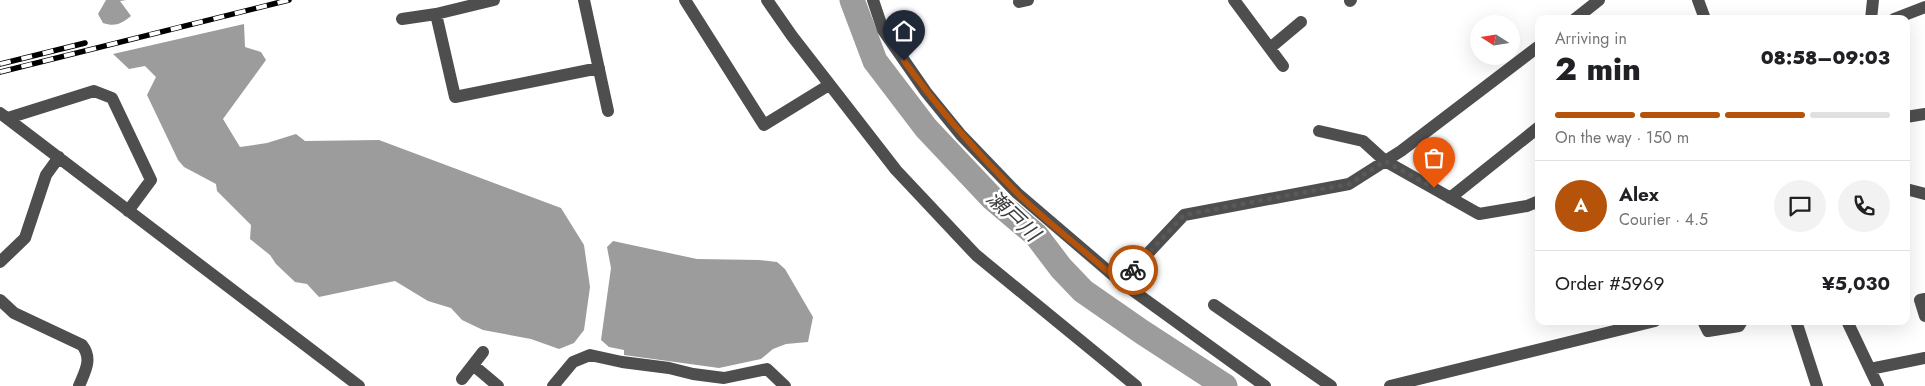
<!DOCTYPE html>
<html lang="en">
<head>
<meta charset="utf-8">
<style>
  :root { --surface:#fff; --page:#f2f2f2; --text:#202124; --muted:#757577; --line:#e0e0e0; --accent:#b45309 }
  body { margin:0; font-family:Jost,"Noto Sans JP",sans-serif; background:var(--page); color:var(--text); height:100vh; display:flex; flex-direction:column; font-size:19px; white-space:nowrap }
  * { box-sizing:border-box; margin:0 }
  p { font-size:16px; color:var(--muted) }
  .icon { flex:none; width:28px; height:28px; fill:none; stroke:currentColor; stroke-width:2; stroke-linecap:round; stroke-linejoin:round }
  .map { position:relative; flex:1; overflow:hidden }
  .details { position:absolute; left:1535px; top:15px; width:375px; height:310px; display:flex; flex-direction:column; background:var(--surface); border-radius:10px; box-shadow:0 5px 20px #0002 }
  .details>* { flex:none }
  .needle { width:32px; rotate:282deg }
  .buttons { position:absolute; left:1470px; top:15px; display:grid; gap:10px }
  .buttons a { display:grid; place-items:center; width:50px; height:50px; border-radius:50%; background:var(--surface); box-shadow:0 5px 20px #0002; font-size:25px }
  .pin { position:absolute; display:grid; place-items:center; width:42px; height:42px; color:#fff; margin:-51px -21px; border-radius:50% 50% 50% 0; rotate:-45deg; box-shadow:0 0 5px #0007 }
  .pin .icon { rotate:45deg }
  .courier { position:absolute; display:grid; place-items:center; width:50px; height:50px; margin:-25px; border:4px solid #b45309; border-radius:50%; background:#fff; color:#222; box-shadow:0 1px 6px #0007 }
  .head em { font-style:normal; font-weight:800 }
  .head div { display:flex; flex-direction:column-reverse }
  .head { display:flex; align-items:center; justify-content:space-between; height:85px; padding:0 20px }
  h1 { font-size:32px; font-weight:800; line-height:38px }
  .bar { display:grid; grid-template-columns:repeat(4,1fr); gap:8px 5px; align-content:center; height:60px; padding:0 20px }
  .bar i { height:6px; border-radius:4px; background:var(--line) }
  .bar .on { background:var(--accent) }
  .bar p { grid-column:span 4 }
  .line { display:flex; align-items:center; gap:12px; padding:0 20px; border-top:1px solid var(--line) }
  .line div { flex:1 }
  .round { display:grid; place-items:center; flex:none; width:52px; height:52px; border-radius:26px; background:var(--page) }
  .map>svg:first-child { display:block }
  .water { fill:#9c9c9c }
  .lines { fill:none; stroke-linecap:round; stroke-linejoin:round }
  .river { stroke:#9c9c9c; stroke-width:25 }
  .minor { stroke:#4e4e4e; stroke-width:12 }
  .rail-casing { stroke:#000; stroke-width:5.5 }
  .rail { stroke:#fff; stroke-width:4; stroke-dasharray:11; stroke-linecap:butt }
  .done { stroke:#595959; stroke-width:5; stroke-dasharray:0 9 }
  .route { stroke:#b45309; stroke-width:6 }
  .labels { text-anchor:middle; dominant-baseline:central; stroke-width:5; stroke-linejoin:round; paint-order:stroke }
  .water-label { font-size:21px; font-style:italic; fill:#3d3d3d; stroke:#fff }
</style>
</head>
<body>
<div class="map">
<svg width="1925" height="386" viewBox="0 0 1925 386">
  <rect width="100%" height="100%" fill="#fff"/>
  <path class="water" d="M106,0H127L120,1L131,16C121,24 115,27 103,23L98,14Z
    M244,24L245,47L261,52L266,60L223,119L240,147L267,143L296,134L305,141L379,140L561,208L584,245L590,287L584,330L574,343L559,349L531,339L483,330L462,320L451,308L428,301L395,281L319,297L307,284L295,282L276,264L270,255L250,239L251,225L217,191L216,184L184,167L178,160L147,95L156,77L145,66L129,69L113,54Z
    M613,241L697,259L759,260L777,262L785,269L813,317L808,342L786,344L773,349L761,359L719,368L624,355V350L609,347L601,340L611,268L607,247Z"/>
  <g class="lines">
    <path class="river" d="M852,0L875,61L926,128L992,198L1036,235L1061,268L1083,291L1142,332L1225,386"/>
    <path class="minor" d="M584,0L608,111
      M685,0L764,125L829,85
      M767,0L792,36L896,170L976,255L1136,386
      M873,0L883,30L926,92L961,135L1017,193L1121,282L1265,386
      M1234,0L1283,66
      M1698,0L1705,19
      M1350,1L1351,0
      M1019,2L1028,0
      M436,14L455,97L599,68
      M402,19L436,14L494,0
      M1575,19L1599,0
      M1871,19L1873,0
      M1894,19L1925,7
      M1270,48L1301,22
      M0,113L359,386
      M1906,117L1925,114
      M8,118L94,91L112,98L151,180L128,211
      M1319,131L1363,141L1385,161L1479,214L1527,206L1539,201
      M1906,189L1925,194
      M1450,198L1539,127
      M0,262L25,238L46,175L59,157
      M1121,282L1184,215L1349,184L1401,151L1539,46
      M1925,299L1920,300L1925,316
      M0,300L14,313L82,345C93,359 85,371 79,386
      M1214,305L1331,386
      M1703,321L1708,331L1739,326L1742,321
      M1796,321L1817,386
      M1847,321L1878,386
      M473,365L498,386
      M1870,369L1925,358
      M462,379L483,352
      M553,386L573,362L590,355L622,362L669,368L693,374L724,378L767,369L785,386
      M1390,386L1655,321"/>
    <defs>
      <path id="rail" d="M0,64L85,43
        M0,72L289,0"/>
    </defs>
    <use href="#rail" class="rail-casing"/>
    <use href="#rail" class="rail"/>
  </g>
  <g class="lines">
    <path class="done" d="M1133,270L1184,215L1349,184L1385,161L1434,188"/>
    <path class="route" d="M904,61C938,108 975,151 1016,192C1049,224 1086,252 1120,282L1133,270"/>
  </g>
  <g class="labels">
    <g class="water-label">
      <text transform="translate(1013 216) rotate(43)">瀬戸川</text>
    </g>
  </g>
</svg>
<div class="buttons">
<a><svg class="needle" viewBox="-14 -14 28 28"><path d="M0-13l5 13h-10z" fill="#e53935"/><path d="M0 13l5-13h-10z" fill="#757577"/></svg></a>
</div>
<div class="pin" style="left:1434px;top:188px;background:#ea580c"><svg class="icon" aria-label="bag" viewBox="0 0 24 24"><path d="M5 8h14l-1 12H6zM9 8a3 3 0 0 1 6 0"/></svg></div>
<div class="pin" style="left:904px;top:61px;background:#1f2937"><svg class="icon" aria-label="home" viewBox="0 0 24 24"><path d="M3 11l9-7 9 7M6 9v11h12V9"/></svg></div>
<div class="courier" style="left:1133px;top:270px"><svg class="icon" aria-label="bike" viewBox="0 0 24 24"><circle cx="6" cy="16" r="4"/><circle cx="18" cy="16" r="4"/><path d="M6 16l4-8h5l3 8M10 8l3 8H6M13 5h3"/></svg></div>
<section class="details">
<div class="head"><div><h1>2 min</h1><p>Arriving in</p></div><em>08:58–09:03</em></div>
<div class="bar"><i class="on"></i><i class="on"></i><i class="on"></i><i></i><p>On the way · 150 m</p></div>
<div class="line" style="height:90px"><b class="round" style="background:var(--accent);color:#fff">A</b><div><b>Alex</b><p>Courier · 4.5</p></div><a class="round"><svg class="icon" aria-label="chat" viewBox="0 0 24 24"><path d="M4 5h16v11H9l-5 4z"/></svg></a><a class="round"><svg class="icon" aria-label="phone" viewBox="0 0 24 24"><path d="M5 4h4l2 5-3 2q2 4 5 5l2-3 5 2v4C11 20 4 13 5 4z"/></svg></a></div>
<div class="line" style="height:65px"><div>Order #5969</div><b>¥5,030</b></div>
</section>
</div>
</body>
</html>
